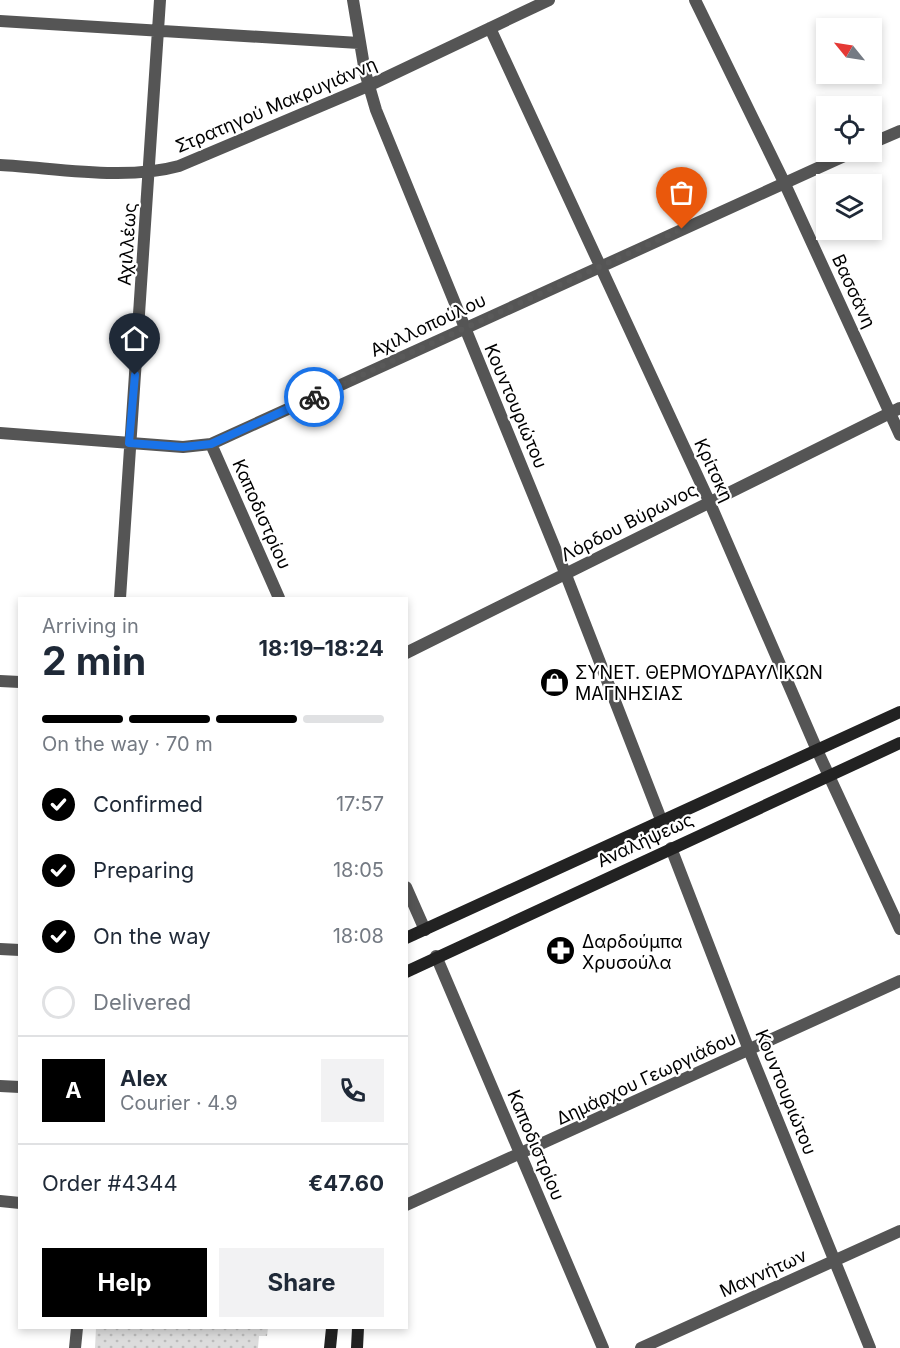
<!DOCTYPE html>
<html lang="en">
<head>
<meta charset="utf-8">
<style>
  :root { --surface:#fff; --page:#f2f2f3; --text:#1f2937; --muted:#747a83; --line:#e0e1e3; --accent:#000 }
  body { margin:0; font-family:Inter,sans-serif; background:var(--page); color:var(--text); height:100vh; display:flex; flex-direction:column; font-size:22px; white-space:nowrap }
  * { box-sizing:border-box; margin:0 }
  p { font-size:20px; color:var(--muted) }
  .icon { flex:none; width:33px; height:33px; fill:none; stroke:currentColor; stroke-width:2; stroke-linecap:round; stroke-linejoin:round }
  .map { position:relative; flex:1; overflow:hidden }
  .details { position:absolute; left:18px; top:597px; width:390px; height:732px; display:flex; flex-direction:column; background:var(--surface); border-radius:0px; box-shadow:0 3px 9px #0003 }
  .details>* { flex:none }
  .needle { width:39px; rotate:300deg }
  .tools { position:absolute; left:816px; top:18px; display:grid; gap:12px }
  .tools a { display:grid; place-items:center; width:66px; height:66px; border-radius:0px; background:var(--surface); box-shadow:0 3px 9px #0003; font-size:30px }
  .pin { position:absolute; display:grid; place-items:center; width:51px; height:51px; color:#fff; margin:-62px -26px; border-radius:50% 50% 50% 0; rotate:-45deg; box-shadow:0 0 6px #0007 }
  .pin .icon { rotate:45deg }
  .courier { position:absolute; display:grid; place-items:center; width:60px; height:60px; margin:-30px; border:4px solid #1a73e8; border-radius:50%; background:#fff; color:#222; box-shadow:0 2px 8px #0007 }
  .headline em { font-style:normal; font-weight:700 }
  .headline div { display:flex; flex-direction:column-reverse }
  .headline { display:flex; align-items:center; justify-content:space-between; height:102px; padding:0 24px }
  h1 { font-size:39px; font-weight:700; line-height:45px }
  .bar { display:grid; grid-template-columns:repeat(4,1fr); gap:9px 6px; align-content:center; height:72px; padding:0 24px }
  .bar i { height:8px; border-radius:4px; background:var(--line) }
  .bar .current { background:var(--accent) }
  .bar p { grid-column:span 4 }
  .line { display:flex; align-items:center; gap:15px; padding:0 24px; border-top:2px solid var(--line) }
  .line div { flex:1 }
  .round { display:grid; place-items:center; flex:none; width:63px; height:63px; border-radius:0px; background:var(--page) }
  ol { padding:0 24px; list-style:none }
  li { display:flex; align-items:center; gap:18px; height:66px }
  li p { margin-inline-start:auto }
  li .icon { padding:6px; border-radius:50%; background:var(--accent); color:#fff; stroke-width:4 }
  li:last-child { color:var(--muted) }
  li i { width:33px; height:33px; border:3px solid var(--line); border-radius:50% }
  .primary-button { display:flex; gap:12px; margin-top:auto; padding:12px 24px }
  .primary-button a { flex:1; height:69px; border-radius:0px; background:var(--accent); color:#fff; font-size:24px; font-weight:700; line-height:69px; text-align:center }
  .primary-button a+a { background:var(--page); color:var(--text) }
  .map>svg:first-child { display:block }
  .park { fill:url(#park-dots) }
  .lines { fill:none; stroke-linecap:round; stroke-linejoin:round }
  .pedestrian { stroke:#555; stroke-width:12 }
  .minor { stroke:#555; stroke-width:12 }
  .secondary { stroke:#222; stroke-width:12 }
  .done { stroke:#595959; stroke-width:6; stroke-dasharray:0 10.8 }
  .route { stroke:#1a73e8; stroke-width:8 }
  .labels { text-anchor:middle; dominant-baseline:central; stroke-width:4.5; stroke-linejoin:round; paint-order:stroke }
  .street-label { font-size:18px; fill:#000; stroke:#fff }
  .poi-label { font-size:18px; fill:#000; stroke:#fff; text-anchor:start }
</style>
</head>
<body>
<div class="map">
<svg width="900" height="1348" viewBox="0 0 900 1348">
  <defs>
    <pattern id="park-dots" width="8" height="8" patternUnits="userSpaceOnUse" patternTransform="scale(1.5)"><rect width="8" height="8" fill="#dcdcdc"/><path d="M2 2h.1M6 6h.1" fill="none" stroke="#bbb" stroke-width="1.8" stroke-linecap="round"/></pattern>
  </defs>
  <rect width="100%" height="100%" fill="#fff"/>
  <path class="park" d="M96,1328H268L267,1336H259L258,1348H95Z"/>
  <g class="lines">
    <path class="pedestrian" d="M406,887L425,930"/>
    <path class="minor" d="M353,0L365,72L376,110L566,575L662,822
      M695,0L784,182L900,435
      M0,21L359,43
      M490,28L709,501L817,750L900,929
      M872,143L900,131
      M0,165C56,168 125,181 179,166L368,86L549,0
      M0,433L183,447L211,444L853,152
      M211,444L279,598
      M120,598L160,0
      M406,653L900,408
      M0,681L20,682
      M671,848L749,1050L870,1348
      M0,949L20,950
      M436,956L603,1348
      M0,1086L20,1087
      M0,1201L20,1203
      M406,1205L900,981
      M75,1348L77,1328
      M641,1348L900,1231"/>
    <path class="secondary" d="M406,938L900,712
      M406,972L900,743
      M330,1348L332,1328
      M357,1348L358,1328"/>
  </g>
  <g class="lines">
    <path class="done" d="M314,397L682,229"/>
    <path class="route" d="M135,375L129,443L183,447L211,444L314,397"/>
  </g>
  <defs>
    <symbol id="shop-disc" viewBox="-11 -11 22 22"><circle r="9.5" fill="#000" stroke="#fff"/><path d="M-5-2.5h2.3a2.7 3.5 0 0 1 5.4 0H5L5.5 6h-11ZM-1.5-2.5h3a1.5 2.3 0 0 0-3 0Z" fill="#fff"/></symbol>
    <symbol id="pharmacy-disc" viewBox="-11 -11 22 22"><circle r="9.5" fill="#000" stroke="#fff"/><path d="M-2-6h4v4h4v4h-4v4h-4v-4h-4v-4h4Z" fill="#fff"/></symbol>
  </defs>
  <g fill-rule="evenodd">
    <use href="#shop-disc" x="538" y="666" width="33" height="33"/>
    <use href="#pharmacy-disc" x="544" y="934" width="33" height="33"/>
  </g>
  <g class="labels">
    <g class="street-label">
      <text transform="translate(276 105) rotate(-23)">Στρατηγού Μακρυγιάννη</text>
      <text transform="translate(127 244) rotate(-86)">Αχιλλέως</text>
      <text transform="translate(854 291) rotate(65)">Βασσάνη</text>
      <text transform="translate(428 325) rotate(-25)">Αχιλλοπούλου</text>
      <text transform="translate(516 406) rotate(67)">Κουντουριώτου</text>
      <text transform="translate(714 470) rotate(65)">Κρίτσκη</text>
      <text transform="translate(262 514) rotate(66)">Καποδιστρίου</text>
      <text transform="translate(629 522) rotate(-27)">Λόρδου Βύρωνος</text>
      <text transform="translate(645 840) rotate(-25)">Αναλήψεως</text>
      <text transform="translate(646 1078) rotate(-25)">Δημάρχου Γεωργιάδου</text>
      <text transform="translate(786 1092) rotate(68)">Κουντουριώτου</text>
      <text transform="translate(536 1145) rotate(67)">Καποδιστρίου</text>
      <text transform="translate(763 1273) rotate(-24)">Μαγνήτων</text>
    </g>
    <g class="poi-label">
      <text x="575" y="672">ΣΥΝΕΤ. ΘΕΡΜΟΥΔΡΑΥΛΙΚΩΝ<tspan x="575" dy="21">ΜΑΓΝΗΣΙΑΣ</tspan></text>
      <text x="582" y="941">Δαρδούμπα<tspan x="582" dy="21">Χρυσούλα</tspan></text>
    </g>
  </g>
</svg>
<div class="tools">
<a><svg class="needle" viewBox="-14 -14 28 28"><path d="M0-13l5 13h-10z" fill="#e53935"/><path d="M0 13l5-13h-10z" fill="#747a83"/></svg></a>
<a><svg class="icon" aria-label="locate" viewBox="0 0 24 24"><circle cx="12" cy="12" r="6"/><path d="M12 2v4M12 18v4M2 12h4M18 12h4"/></svg></a>
<a><svg class="icon" aria-label="layers" viewBox="0 0 24 24"><path d="M12 4l9 5-9 5-9-5zM3 14l9 5 9-5"/></svg></a>
</div>
<div class="pin" style="left:682px;top:229px;background:#ea580c"><svg class="icon" aria-label="bag" viewBox="0 0 24 24"><path d="M5 8h14l-1 12H6zM9 8a3 3 0 0 1 6 0"/></svg></div>
<div class="pin" style="left:135px;top:375px;background:#1f2937"><svg class="icon" aria-label="home" viewBox="0 0 24 24"><path d="M3 11l9-7 9 7M6 9v11h12V9"/></svg></div>
<div class="courier" style="left:314px;top:397px"><svg class="icon" aria-label="bike" viewBox="0 0 24 24"><circle cx="6" cy="16" r="4"/><circle cx="18" cy="16" r="4"/><path d="M6 16l4-8h5l3 8M10 8l3 8H6M13 5h3"/></svg></div>
<section class="details">
<div class="headline"><div><h1>2 min</h1><p>Arriving in</p></div><em>18:19–18:24</em></div>
<div class="bar"><i class="current"></i><i class="current"></i><i class="current"></i><i></i><p>On the way · 70 m</p></div>
<ol>
<li><svg class="icon" aria-label="check" viewBox="0 0 24 24"><path d="M5 12l5 5 9-10"/></svg>Confirmed<p>17:57</p></li>
<li><svg class="icon" aria-label="check" viewBox="0 0 24 24"><path d="M5 12l5 5 9-10"/></svg>Preparing<p>18:05</p></li>
<li><svg class="icon" aria-label="check" viewBox="0 0 24 24"><path d="M5 12l5 5 9-10"/></svg>On the way<p>18:08</p></li>
<li><i></i>Delivered</li>
</ol>
<div class="line" style="height:108px"><b class="round" style="background:var(--accent);color:#fff">A</b><div><b>Alex</b><p>Courier · 4.9</p></div><a class="round"><svg class="icon" aria-label="phone" viewBox="0 0 24 24"><path d="M5 4h4l2 5-3 2q2 4 5 5l2-3 5 2v4C11 20 4 13 5 4z"/></svg></a></div>
<div class="line" style="height:78px"><div>Order #4344</div><b>€47.60</b></div>
<div class="primary-button"><a>Help</a><a>Share</a></div>
</section>
</div>
</body>
</html>
